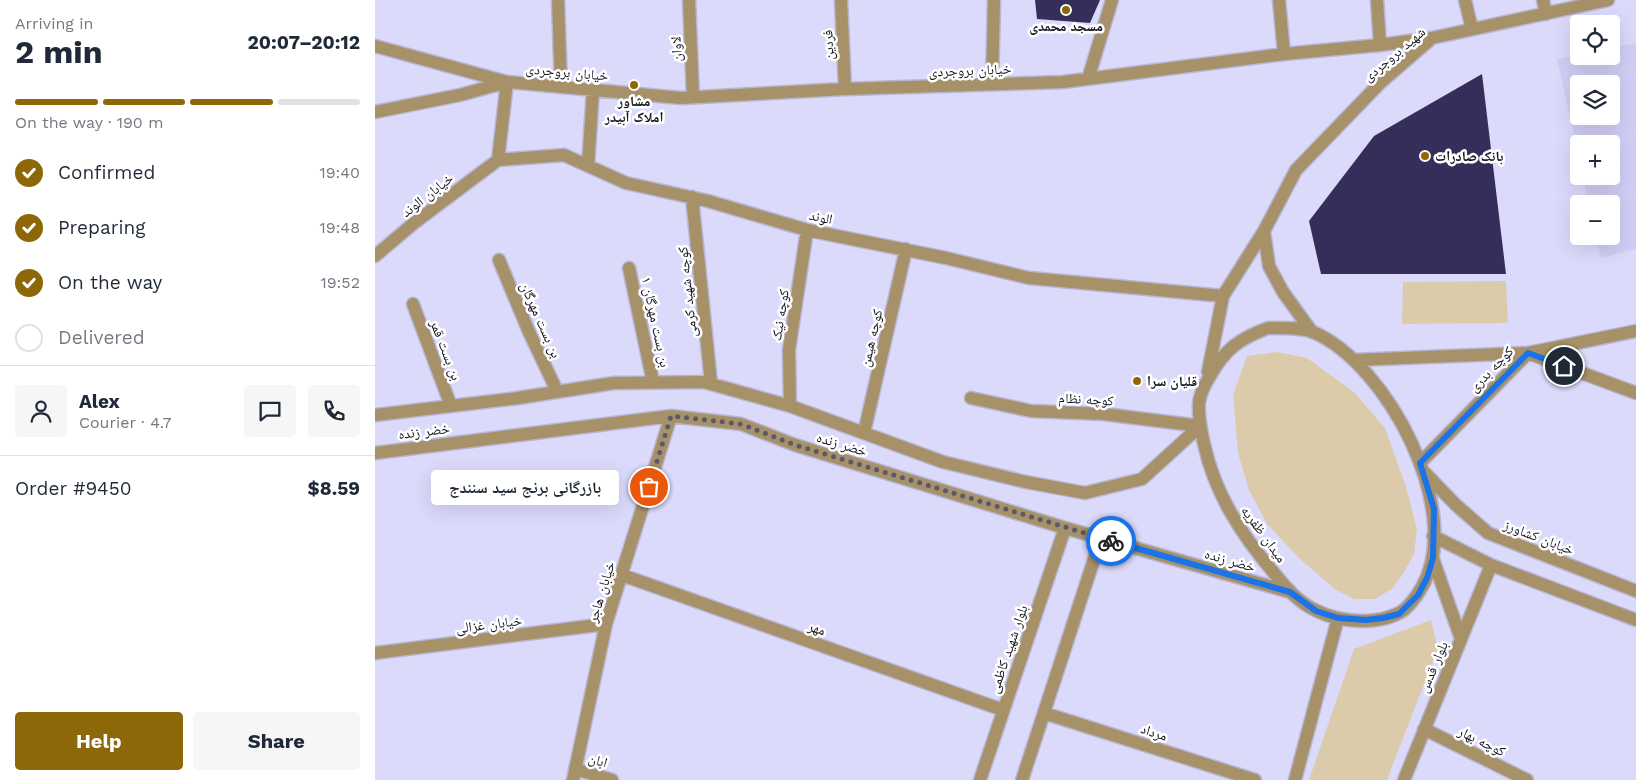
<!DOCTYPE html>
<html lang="en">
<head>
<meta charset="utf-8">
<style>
  :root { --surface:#fff; --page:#f6f6f7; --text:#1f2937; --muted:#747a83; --line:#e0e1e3; --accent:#8c6809 }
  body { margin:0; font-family:"Work Sans","Noto Naskh Arabic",sans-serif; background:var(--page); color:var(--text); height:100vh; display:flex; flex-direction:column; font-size:19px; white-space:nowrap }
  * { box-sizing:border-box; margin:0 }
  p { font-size:16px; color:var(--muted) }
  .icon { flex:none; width:28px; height:28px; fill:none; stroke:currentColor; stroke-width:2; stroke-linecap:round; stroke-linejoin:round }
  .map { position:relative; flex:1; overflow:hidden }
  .side { display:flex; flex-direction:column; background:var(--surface); width:375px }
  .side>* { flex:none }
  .fabs { position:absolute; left:1195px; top:15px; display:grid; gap:10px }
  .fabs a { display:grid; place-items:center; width:50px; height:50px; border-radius:5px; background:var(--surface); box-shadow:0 5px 20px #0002; font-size:25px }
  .pin { position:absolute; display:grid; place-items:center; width:42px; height:42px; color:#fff; margin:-21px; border:2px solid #fff; border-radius:50%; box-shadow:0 1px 5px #0007 }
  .courier { position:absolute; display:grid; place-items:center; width:50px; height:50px; margin:-25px; border:4px solid #1a73e8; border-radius:50%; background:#fff; color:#222; box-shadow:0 1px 6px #0007 }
  .bubble { position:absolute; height:35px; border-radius:5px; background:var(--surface); box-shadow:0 5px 20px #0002; font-size:16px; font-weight:700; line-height:35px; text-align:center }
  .headline em { font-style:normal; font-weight:700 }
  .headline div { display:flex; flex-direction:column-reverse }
  .headline { display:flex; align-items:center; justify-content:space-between; height:85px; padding:0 15px }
  h1 { font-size:32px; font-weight:700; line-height:38px }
  .bar { display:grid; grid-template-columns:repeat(4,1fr); gap:8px 5px; align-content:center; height:60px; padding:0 15px }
  .bar i { height:6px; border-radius:4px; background:var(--line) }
  .bar .on { background:var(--accent) }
  .bar p { grid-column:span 4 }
  .line { display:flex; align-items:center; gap:12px; padding:0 15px; border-top:1px solid var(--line) }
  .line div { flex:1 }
  .round { display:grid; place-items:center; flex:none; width:52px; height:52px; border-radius:5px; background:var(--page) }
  ol { padding:0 15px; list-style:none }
  li { display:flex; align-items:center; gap:15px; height:55px }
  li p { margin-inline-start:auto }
  li .icon { padding:5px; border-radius:50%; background:var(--accent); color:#fff; stroke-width:4 }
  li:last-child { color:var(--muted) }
  li i { width:28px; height:28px; border:2px solid var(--line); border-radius:50% }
  .action { display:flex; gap:10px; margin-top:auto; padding:10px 15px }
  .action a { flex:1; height:58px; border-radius:5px; background:var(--accent); color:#fff; font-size:20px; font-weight:700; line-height:58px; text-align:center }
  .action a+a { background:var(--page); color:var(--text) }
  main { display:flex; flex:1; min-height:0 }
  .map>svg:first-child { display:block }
  .built { fill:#d1cef6; fill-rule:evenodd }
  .green { fill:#dccbaa }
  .building { fill:#352e5b }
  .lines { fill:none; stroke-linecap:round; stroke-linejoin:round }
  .minor-casing { stroke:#b8b6d3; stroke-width:15 }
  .minor { stroke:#a69168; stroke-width:12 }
  .done { stroke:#5a596b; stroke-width:5; stroke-dasharray:0 9 }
  .route { stroke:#1a73e8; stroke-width:6 }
  .poi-dot { fill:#8c6809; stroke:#fff; stroke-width:2 }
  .labels { text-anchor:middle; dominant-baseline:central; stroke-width:5; stroke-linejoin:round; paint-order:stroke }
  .poi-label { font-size:14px; font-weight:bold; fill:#14131e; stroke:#fff }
  .street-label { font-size:14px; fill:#14131e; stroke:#fff }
</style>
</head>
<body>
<main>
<section class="side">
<div class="headline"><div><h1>2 min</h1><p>Arriving in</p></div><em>20:07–20:12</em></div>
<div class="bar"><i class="on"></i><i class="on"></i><i class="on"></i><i></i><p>On the way · 190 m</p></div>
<ol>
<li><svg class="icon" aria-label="check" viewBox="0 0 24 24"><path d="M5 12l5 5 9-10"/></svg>Confirmed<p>19:40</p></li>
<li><svg class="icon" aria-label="check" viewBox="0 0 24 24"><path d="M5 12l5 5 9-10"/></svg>Preparing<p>19:48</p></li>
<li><svg class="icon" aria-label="check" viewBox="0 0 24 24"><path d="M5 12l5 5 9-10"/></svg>On the way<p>19:52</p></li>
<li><i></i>Delivered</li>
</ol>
<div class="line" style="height:90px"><a class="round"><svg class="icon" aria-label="person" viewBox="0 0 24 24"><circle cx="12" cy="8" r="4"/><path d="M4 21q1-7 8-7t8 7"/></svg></a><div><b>Alex</b><p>Courier · 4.7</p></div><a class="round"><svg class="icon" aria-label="chat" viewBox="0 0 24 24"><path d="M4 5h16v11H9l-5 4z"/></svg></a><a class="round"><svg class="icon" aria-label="phone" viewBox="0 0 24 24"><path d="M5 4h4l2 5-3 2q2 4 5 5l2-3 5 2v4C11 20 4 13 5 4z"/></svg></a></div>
<div class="line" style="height:65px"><div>Order #9450</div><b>$8.59</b></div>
<div class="action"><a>Help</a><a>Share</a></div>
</section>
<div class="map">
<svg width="1261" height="780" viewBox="0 0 1261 780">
  <rect width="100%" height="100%" fill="#dcdafb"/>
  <path class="built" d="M1261,43V249L1226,258L1221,236H1236V204H1214L1208,176H1236V144H1204V157L1182,59L1204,55V56H1236V48ZM1204,84H1236V116H1204Z"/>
  <path class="green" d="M1131,281L1133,323L1027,324L1028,282Z
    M902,352L932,358L979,392L1010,428L1031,487L1042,529L1039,554L1028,574L1017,589L1000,599H979L961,590L925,559L892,524L874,490L863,453L858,395L872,356Z
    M1056,620L1063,648L1012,780H934L979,649Z"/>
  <path class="building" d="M660,0H725L715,23L662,19Z
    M1107,74L1131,274H946L934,221L999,136Z"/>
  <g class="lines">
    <defs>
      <path id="minor" d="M183,0L186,87
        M314,0L318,97
        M466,0L470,89
        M904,0L909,54
        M1002,0L1005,45
        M1090,0L1097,29
        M1168,0L1171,14
        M0,46L132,82L306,98L470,89L688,82L909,54L1005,45L1057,38
        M713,79L737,0
        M617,84L619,0
        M0,112L85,95L132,82
        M123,160L189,155L251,183L333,201L432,230L571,258L654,278L848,296
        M123,160L132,82
        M213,166L218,90
        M317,197L336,383
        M889,231L894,266L908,292L937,332
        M0,256L39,223L123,160
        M124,260L154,332L182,391
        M254,268L278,382
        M38,304L76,406
        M893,328C907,328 925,327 938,332C1013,364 1090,512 1047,587C1042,596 1032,610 1022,614C999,625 965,622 942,611C924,603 911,588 899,573C866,534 840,494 829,444C826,431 823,417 824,403C825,394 830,384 835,376C850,349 864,339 893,328Z
        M1153,353L1261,393
        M979,360L1153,353L1261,331
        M833,372L848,296L889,231L921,170L1005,83L1057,38L1233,0
        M596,398L656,411L729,414L825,426
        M415,406L414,350L432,230
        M0,415L143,398L239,383L329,382L415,406L568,462L651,482L710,493L767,479L825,426
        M489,433L531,249
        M0,453L296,416L366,424L420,445L690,528L915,592
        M1045,463L1153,353
        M1049,472L1081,505L1113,533L1261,591
        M1058,536L1116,565L1261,620
        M1058,559L1086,639
        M247,575L628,710
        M0,653L231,624
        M669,713L880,780
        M1049,729L1152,780
        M200,769L237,780
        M198,780L231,624L296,416
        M605,780L690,528
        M647,780L726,538
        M920,780L963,618
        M1029,780L1116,565"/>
    </defs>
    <use href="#minor" class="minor-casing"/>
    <use href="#minor" class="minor"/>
  </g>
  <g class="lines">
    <path class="done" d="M274,487L296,416L366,424L420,445L736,541"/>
    <path class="route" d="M736,541L915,592L941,611L963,618L991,620L1008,618L1024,614L1043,595L1052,578L1058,558L1059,509L1045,463L1153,353L1189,366"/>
  </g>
  <g class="poi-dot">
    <circle cx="691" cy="10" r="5"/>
    <circle cx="259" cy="85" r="5"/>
    <circle cx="1050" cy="156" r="5"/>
    <circle cx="762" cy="381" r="5"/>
  </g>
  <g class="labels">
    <g class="poi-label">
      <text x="691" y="26">مسجد محمدی</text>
      <text x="259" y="101">مشاور<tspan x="259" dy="16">املاک آبیدر</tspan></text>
      <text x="1060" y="156" text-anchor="start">بانک صادرات</text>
      <text x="772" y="381" text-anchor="start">قلیان سرا</text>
    </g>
    <g class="street-label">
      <text transform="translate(453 45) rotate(-93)">فردین</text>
      <text transform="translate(301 49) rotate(-92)">لاوان</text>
      <text transform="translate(1019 54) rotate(-40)">شهید بروجردی</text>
      <text transform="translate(595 70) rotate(-2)">خیابان بروجردی</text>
      <text transform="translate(192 72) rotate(5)">خیابان بروجردی</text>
      <text transform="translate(52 195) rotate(-38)">خیابان الوند</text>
      <text transform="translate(446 217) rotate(12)">الوند</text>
      <text transform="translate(312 292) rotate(-96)">کوچه شهید کرمی</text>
      <text transform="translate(405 315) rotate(-81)">کوچه نیک</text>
      <text transform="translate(166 320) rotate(66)">بن بست مهرگان</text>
      <text transform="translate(281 322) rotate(78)">بن بست مهرگان ۱</text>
      <text transform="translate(496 338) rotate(-77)">کوچه هیمن</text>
      <text transform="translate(71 350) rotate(69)">بن بست قمر</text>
      <text transform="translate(1116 369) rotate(-46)">کوچه بدری</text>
      <text transform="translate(711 399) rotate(3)">کوچه نظام</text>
      <text transform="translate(49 431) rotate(-7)">خضر زنده</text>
      <text transform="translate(467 444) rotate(17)">خضر زنده</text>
      <text transform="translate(889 534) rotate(54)">میدان ظفریه</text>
      <text transform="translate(1164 537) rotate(21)">خیابان کشاورز</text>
      <text transform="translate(855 560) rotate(16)">خضر زنده</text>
      <text transform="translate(226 592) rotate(-73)">خیابان هاجر</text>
      <text transform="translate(114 624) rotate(-7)">خیابان غزالی</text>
      <text transform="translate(442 628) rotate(19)">مهر</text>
      <text transform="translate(633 649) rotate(-71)">بلوار شهید کاظمی</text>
      <text transform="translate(1058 667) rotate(-67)">بلوار قدس</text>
      <text transform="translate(779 732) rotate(18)">مرداد</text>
      <text transform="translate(1107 741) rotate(26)">کوچه بهار</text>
      <text transform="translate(223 760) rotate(17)">ابان</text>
    </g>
  </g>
</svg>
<div class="fabs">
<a><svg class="icon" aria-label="locate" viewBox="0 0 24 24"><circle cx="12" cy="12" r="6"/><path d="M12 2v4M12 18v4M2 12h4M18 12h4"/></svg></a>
<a><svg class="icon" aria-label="layers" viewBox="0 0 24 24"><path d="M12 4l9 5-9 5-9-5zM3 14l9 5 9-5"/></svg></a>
<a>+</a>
<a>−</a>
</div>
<div class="pin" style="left:274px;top:487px;background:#ea580c"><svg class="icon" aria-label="bag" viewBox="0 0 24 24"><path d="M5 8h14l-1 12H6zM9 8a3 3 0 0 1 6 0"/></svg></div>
<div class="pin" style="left:1189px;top:366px;background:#1f2937"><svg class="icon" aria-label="home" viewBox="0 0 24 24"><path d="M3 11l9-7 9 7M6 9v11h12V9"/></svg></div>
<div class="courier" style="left:736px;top:541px"><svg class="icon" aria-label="bike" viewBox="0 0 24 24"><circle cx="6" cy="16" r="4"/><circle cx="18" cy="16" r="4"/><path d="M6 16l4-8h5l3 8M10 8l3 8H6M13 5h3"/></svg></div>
<div class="bubble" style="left:56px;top:470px;width:188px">بازرگانی برنج سید سنندج</div>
</div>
</main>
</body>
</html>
